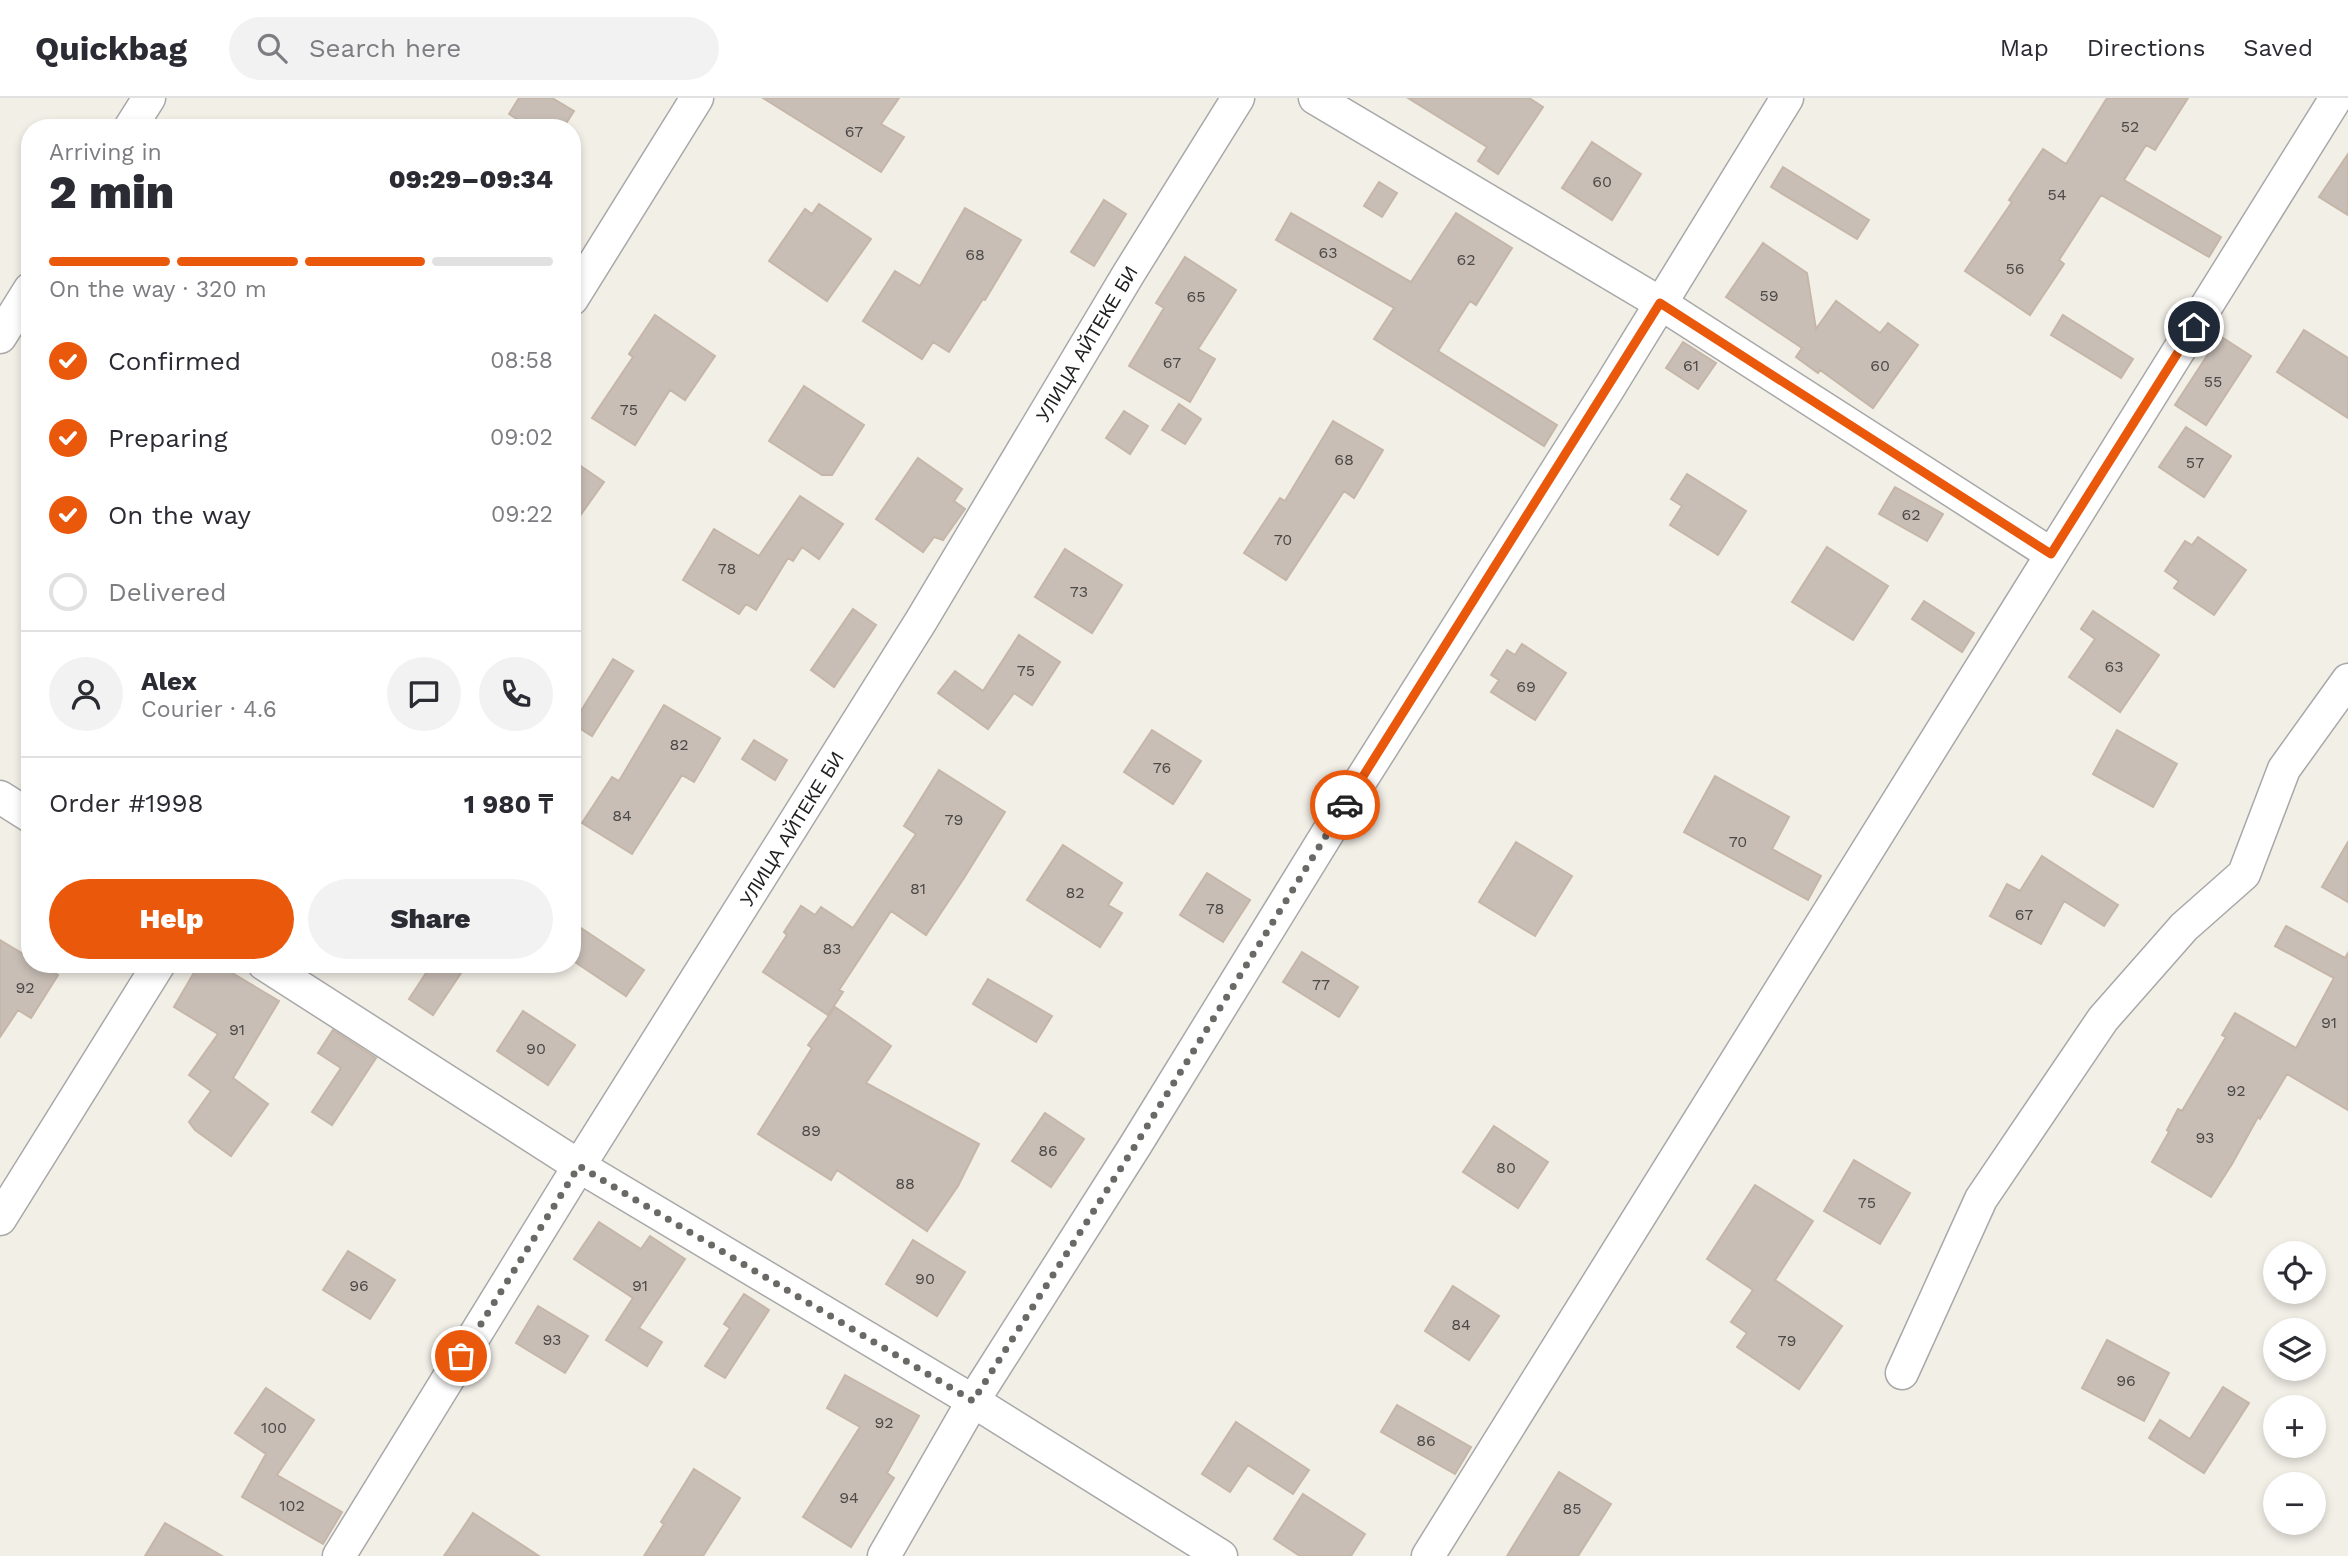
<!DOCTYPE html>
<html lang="en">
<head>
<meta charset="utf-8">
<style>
  :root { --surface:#fff; --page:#f2f2f3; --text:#2b2b33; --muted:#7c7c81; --line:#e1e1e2; --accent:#ea580c }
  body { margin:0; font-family:"Work Sans",sans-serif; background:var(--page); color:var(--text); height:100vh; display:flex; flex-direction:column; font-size:26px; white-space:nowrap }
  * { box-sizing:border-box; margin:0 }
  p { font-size:23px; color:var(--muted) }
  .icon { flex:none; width:38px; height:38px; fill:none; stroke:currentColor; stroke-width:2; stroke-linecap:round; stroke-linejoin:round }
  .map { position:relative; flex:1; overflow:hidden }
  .side { position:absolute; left:21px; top:21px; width:560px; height:854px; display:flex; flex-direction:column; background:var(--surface); border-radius:28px; box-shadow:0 4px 10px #0003 }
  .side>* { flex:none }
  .tools { position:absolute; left:2263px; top:1143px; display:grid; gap:14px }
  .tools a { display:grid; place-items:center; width:63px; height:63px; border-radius:50%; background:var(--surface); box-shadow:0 4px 10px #0003; font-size:35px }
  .pin { position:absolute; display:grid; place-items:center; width:60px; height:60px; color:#fff; margin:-30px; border:4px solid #fff; border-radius:50%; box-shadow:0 2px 7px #0007 }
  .courier { position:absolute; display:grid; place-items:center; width:70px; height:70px; margin:-35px; border:5px solid #ea580c; border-radius:50%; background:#fff; color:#222; box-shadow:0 2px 9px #0007 }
  .head em { font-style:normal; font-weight:800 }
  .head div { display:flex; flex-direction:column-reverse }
  .head { display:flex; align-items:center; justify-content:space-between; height:119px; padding:0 28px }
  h1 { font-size:46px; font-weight:800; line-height:52px }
  .bar { display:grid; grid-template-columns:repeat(4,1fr); gap:10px 7px; align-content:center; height:84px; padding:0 28px }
  .bar i { height:9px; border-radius:5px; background:var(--line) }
  .bar .current { background:var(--accent) }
  .bar p { grid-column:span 4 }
  .line { display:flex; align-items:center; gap:18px; padding:0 28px; border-top:2px solid var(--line) }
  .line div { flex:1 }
  .round { display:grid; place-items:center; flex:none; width:74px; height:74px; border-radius:37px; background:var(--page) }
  ol { padding:0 28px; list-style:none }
  li { display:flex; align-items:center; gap:21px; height:77px }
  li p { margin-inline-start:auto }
  li .icon { padding:7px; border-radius:50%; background:var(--accent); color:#fff; stroke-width:4 }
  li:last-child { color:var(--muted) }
  li i { width:38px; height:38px; border:4px solid var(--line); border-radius:50% }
  .cta { display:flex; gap:14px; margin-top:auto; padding:14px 28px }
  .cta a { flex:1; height:80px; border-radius:42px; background:var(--accent); color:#fff; font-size:28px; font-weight:800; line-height:80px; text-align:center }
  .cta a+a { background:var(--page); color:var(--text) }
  header { display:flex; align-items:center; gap:42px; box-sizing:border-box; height:98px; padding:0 35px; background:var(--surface); border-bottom:2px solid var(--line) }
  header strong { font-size:33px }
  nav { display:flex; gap:38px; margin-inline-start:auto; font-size:24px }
  .search { width:490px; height:63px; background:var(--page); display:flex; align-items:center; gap:18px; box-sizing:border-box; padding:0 24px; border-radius:38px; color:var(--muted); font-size:26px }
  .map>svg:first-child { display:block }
  .building { fill:#c8beb6; stroke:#c5b6a8; stroke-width:2 }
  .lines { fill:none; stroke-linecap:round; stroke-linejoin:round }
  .street-casing { stroke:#a8a8a8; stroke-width:35 }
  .street { stroke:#fff; stroke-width:32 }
  .done { stroke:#6a6966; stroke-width:7; stroke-dasharray:0 12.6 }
  .route { stroke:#ea580c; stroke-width:9 }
  .labels { text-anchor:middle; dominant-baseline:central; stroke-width:5; stroke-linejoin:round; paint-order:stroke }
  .number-label { font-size:16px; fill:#4b4846 }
  .street-label { font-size:19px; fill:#212121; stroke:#fff }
</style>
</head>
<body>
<header>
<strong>Quickbag</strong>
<div class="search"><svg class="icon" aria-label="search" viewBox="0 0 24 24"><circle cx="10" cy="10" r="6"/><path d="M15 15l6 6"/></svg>Search here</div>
<nav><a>Map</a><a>Directions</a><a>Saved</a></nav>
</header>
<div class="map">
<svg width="2348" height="1458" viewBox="0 0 2348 1458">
  <rect width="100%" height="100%" fill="#f2efe7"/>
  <path class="building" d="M519,0H552L574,13L563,30H531L509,16Z
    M763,0H899L881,26L904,39L881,74Z
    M1408,0H1529L1543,9L1498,76L1478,63L1487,49Z
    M2107,0H2188L2155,52L2146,47L2124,82L2221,139L2209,159L2101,97L2059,162L2064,166L2030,217L1965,173L2012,104L2009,102L2043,51L2066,66Z
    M1592,44L1641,76L1612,122L1562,90Z
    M2348,56V117L2319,99Z
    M1783,69L1869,122L1857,141L1771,89Z
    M1379,84L1397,95L1382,119L1364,108Z
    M1104,102L1126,116L1094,168L1071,154Z
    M819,106L871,141L827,203L769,163L805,111L812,116Z
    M965,110L1021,142L985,202L983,201L949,254L933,244L922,261L863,223L895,173L920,188Z
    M1291,115L1411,184L1456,115L1512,150L1476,207L1470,203L1438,253L1557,327L1544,348L1374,241L1394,210L1276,142Z
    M1763,145L1807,175L1816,231L1836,203L1880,235L1888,225L1918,247L1873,310L1820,272L1818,275L1796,259L1802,250L1726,199Z
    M1185,159L1236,192L1198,251L1215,261L1190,304L1129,268L1164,210L1156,205Z
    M655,217L715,258L685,302L670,292L635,347L592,320L633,259L629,256Z
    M2063,217L2133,261L2121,280L2051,237Z
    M2304,232L2348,260V320L2277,274Z
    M2220,238L2251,258L2206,327L2175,307Z
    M1683,244L1716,265L1698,291L1666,270Z
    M804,288L864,327L832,377H822L769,343Z
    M1179,306L1201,321L1185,346L1162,332Z
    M1124,313L1148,328L1130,356L1106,340Z
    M1333,323L1383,352L1354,400L1344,393L1286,482L1244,455L1280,400L1285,403Z
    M2186,329L2231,358L2204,399L2159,369Z
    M918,360L962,391L954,403L965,411L943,442L934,439L923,454L876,421Z
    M572,362L604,384L572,429Z
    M1687,376L1746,413L1718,457L1670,427L1682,408L1671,401Z
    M1895,389L1943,416L1927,443L1879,416Z
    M800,398L843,426L819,461L802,449L793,463L788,460L756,512L746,506L739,516L683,482L714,431L759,458Z
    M2198,439L2246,472L2214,517L2174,490L2179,483L2165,473L2185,443L2192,447Z
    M1827,449L1888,488L1853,542L1792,504Z
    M1065,451L1122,487L1092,535L1035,499Z
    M1924,503L1974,535L1962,554L1912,521Z
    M853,511L876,527L834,589L811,572Z
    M2093,513L2159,557L2120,614L2069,579L2095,541L2081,531Z
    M1019,537L1060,564L1032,607L1014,595L988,631L938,595L955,573L983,593Z
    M1522,546L1566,575L1535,622L1491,594L1499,582L1491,577L1507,552L1515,557Z
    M613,561L633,573L592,638L573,626Z
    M664,607L720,640L694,684L682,677L632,756L582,725L612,679L619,683Z
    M1152,632L1201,663L1173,706L1124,674Z
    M2117,632L2177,666L2153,709L2093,676Z
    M754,642L787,662L775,682L742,661Z
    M939,672L1005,714L964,780L926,837L891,813L839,892L843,894L828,917L763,874L787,837L784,834L801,808L815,817L821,809L853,830L916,736L904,728Z
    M1715,678L1789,719L1772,751L1821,778L1808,802L1684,734Z
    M1516,744L1572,778L1535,838L1479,804Z
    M2348,744V804L2322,789Z
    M1063,747L1122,785L1108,807L1122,815L1100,849L1027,802Z
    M2042,758L2118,807L2104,828L2064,803L2041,846L1990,818L2007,786L2020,793Z
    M1207,775L1250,802L1223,844L1180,817Z
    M572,824L644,872L626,898L572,862Z
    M2286,828L2345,860L2348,855V1012L2287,976L2260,1021L2258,1019L2232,1066L2211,1099L2152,1064L2169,1034L2167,1032L2178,1011L2182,1013L2226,939L2222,937L2235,915L2296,950L2334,880L2275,848Z
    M0,842L30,860V866H40L58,877L31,920L18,912L0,939Z
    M1302,854L1358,889L1339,919L1283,884Z
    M199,866H217L279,903L233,980L268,1006L231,1058L195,1032L189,1024L211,993L189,977L218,936L174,909Z
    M432,866H467L433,917L409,901Z
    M988,881L1052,918L1036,944L973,906Z
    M835,909L891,948L866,985L979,1046L958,1088L927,1133L837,1072L831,1082L758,1036L812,950L808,947Z
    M523,913L575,947L548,987L497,953Z
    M333,932L376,960L332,1027L312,1014L341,970L318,955Z
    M1045,1015L1084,1041L1051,1089L1012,1063Z
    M1494,1028L1548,1064L1518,1110L1463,1074Z
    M1854,1062L1910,1095L1880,1146L1824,1113Z
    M1755,1087L1813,1123L1775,1182L1842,1228L1799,1291L1737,1249L1747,1235L1731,1224L1753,1192L1707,1161Z
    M599,1124L641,1151L650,1138L685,1161L639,1230L662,1244L647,1268L606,1242L633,1200L574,1161Z
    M913,1142L965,1174L937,1218L886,1186Z
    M348,1153L395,1182L370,1221L323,1192Z
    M1453,1188L1499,1218L1469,1262L1425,1233Z
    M744,1196L769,1212L725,1280L705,1268L730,1230L724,1226Z
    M538,1208L588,1238L565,1275L516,1245Z
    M2107,1242L2169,1275L2144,1323L2082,1290Z
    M845,1277L919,1318L887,1375L894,1380L851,1449L803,1419L860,1329L827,1310Z
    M2223,1289L2249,1305L2204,1375L2149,1340L2160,1322L2190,1341Z
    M266,1290L314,1322L277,1377L342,1414L323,1446L242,1399L266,1356L235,1335Z
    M1397,1307L1471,1349L1455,1376L1381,1334Z
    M1236,1324L1309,1372L1293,1396L1248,1367L1230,1394L1202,1376Z
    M694,1371L740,1400L703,1458H644L664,1426L661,1424Z
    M1559,1374L1611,1406L1578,1458H1507Z
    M1303,1396L1365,1436L1351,1458H1300L1274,1441Z
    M473,1415L539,1458H444Z
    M165,1425L222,1458H145Z"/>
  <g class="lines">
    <defs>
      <path id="street" d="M1315,0L1660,205L2051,456
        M130,30L149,0
        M572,201L697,0
        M0,239L30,191
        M0,699L30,718
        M264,866L579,1068L973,1303L1221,1458
        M0,1121L159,866
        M1902,1275L1981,1101L2103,921L2184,829L2244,776L2284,671L2348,582
        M339,1458L579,1068L921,523L1129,175L1238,0
        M884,1458L973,1303L1135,1048L1332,728L1607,293L1787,0
        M1428,1458L2336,0"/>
    </defs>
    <use href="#street" class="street-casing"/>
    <use href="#street" class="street"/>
  </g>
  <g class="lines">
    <path class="done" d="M461,1258L579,1068L973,1303L1135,1048L1345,707"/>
    <path class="route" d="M1345,707L1660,205L2051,456L2194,229"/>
  </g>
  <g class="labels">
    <g class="number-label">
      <text x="2130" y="28">52</text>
      <text x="854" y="33">67</text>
      <text x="1602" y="83">60</text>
      <text x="2057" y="96">54</text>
      <text x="1328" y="154">63</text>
      <text x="975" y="156">68</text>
      <text x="1466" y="161">62</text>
      <text x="2015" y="170">56</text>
      <text x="1769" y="197">59</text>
      <text x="1196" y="198">65</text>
      <text x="1172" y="264">67</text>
      <text x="1691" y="267">61</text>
      <text x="1880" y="267">60</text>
      <text x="2213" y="283">55</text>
      <text x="629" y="311">75</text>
      <text x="1344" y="361">68</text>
      <text x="2195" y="364">57</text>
      <text x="1911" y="416">62</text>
      <text x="1283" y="441">70</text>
      <text x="727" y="470">78</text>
      <text x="1079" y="493">73</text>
      <text x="2114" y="568">63</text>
      <text x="1026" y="572">75</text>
      <text x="1526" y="588">69</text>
      <text x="679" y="646">82</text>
      <text x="1162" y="669">76</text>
      <text x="622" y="717">84</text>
      <text x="954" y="721">79</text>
      <text x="1738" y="743">70</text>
      <text x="918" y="790">81</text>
      <text x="1075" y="794">82</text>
      <text x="1215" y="810">78</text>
      <text x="2024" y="816">67</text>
      <text x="832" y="850">83</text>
      <text x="1321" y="886">77</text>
      <text x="25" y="889">92</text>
      <text x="2329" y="924">91</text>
      <text x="237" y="931">91</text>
      <text x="536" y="950">90</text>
      <text x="2236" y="992">92</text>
      <text x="811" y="1032">89</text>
      <text x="2205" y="1039">93</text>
      <text x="1048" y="1052">86</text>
      <text x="1506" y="1069">80</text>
      <text x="905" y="1085">88</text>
      <text x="1867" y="1104">75</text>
      <text x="925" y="1180">90</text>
      <text x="359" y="1187">96</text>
      <text x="640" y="1187">91</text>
      <text x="1461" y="1226">84</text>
      <text x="552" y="1241">93</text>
      <text x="1787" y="1242">79</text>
      <text x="2126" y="1282">96</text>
      <text x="884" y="1324">92</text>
      <text x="274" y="1329">100</text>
      <text x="1426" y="1342">86</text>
      <text x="849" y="1399">94</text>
      <text x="292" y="1407">102</text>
      <text x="1572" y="1410">85</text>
    </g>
    <g class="street-label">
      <text transform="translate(1087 246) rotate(-59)">УЛИЦА АЙТЕКЕ БИ</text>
      <text transform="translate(792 731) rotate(-58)">УЛИЦА АЙТЕКЕ БИ</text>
    </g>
  </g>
</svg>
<div class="tools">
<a><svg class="icon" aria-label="locate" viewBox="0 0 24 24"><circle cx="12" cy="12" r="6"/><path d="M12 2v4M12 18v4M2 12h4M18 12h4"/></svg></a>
<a><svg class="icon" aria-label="layers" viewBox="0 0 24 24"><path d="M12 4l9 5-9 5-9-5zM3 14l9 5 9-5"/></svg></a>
<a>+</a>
<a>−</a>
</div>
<div class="pin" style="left:461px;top:1258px;background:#ea580c"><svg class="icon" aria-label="bag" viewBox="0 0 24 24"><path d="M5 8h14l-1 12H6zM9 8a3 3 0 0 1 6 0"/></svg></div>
<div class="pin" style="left:2194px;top:229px;background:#1f2937"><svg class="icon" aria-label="home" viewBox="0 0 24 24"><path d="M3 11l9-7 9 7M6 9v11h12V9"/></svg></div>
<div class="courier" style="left:1345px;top:707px"><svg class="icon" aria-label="car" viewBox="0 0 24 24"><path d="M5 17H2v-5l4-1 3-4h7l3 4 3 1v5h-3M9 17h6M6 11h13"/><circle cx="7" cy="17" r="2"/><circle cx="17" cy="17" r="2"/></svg></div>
<section class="side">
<div class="head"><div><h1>2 min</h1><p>Arriving in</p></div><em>09:29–09:34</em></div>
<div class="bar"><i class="current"></i><i class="current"></i><i class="current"></i><i></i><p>On the way · 320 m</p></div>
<ol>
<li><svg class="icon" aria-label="check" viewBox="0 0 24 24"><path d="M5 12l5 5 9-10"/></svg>Confirmed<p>08:58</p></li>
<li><svg class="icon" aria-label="check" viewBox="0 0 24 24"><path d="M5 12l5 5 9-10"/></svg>Preparing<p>09:02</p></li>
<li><svg class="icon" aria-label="check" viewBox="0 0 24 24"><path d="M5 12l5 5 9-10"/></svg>On the way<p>09:22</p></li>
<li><i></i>Delivered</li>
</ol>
<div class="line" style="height:126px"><a class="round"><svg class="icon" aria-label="person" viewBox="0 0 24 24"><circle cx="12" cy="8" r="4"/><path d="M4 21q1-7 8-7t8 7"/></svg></a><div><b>Alex</b><p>Courier · 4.6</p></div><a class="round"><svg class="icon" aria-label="chat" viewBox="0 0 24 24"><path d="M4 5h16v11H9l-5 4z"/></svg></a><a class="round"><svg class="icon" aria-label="phone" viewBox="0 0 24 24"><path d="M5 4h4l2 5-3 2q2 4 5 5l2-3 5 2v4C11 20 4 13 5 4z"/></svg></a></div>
<div class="line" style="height:91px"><div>Order #1998</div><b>1 980 ₸</b></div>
<div class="cta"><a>Help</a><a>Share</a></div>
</section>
</div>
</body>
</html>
